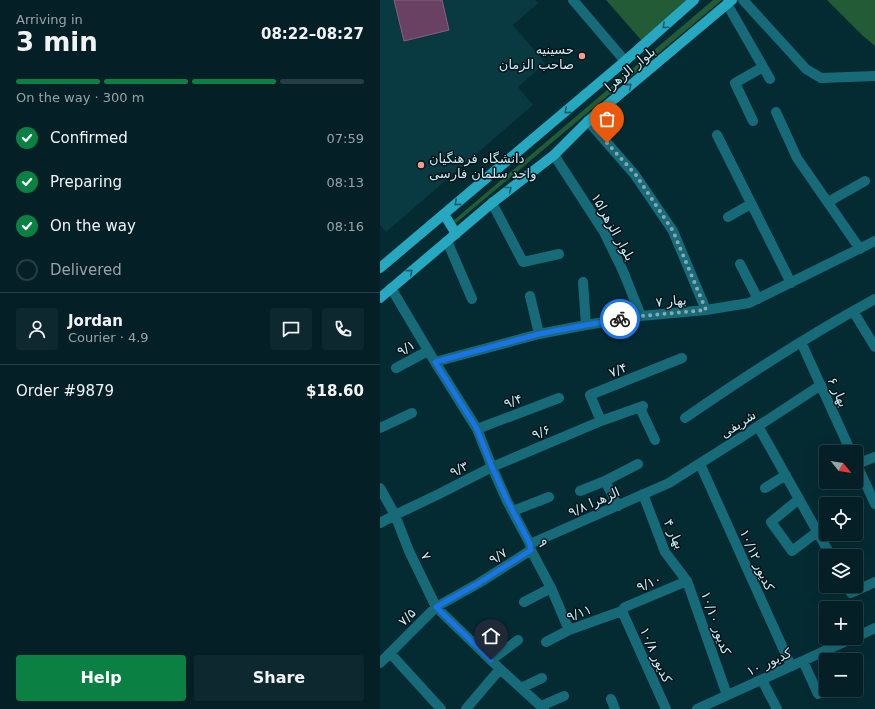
<!DOCTYPE html>
<html lang="en">
<head>
<meta charset="utf-8">
<style>
  :root { --surface:#042026; --page:#0d282e; --text:#f1f3f6; --muted:#97a3a7; --line:#253e43; --accent:#0b8043 }
  body { margin:0; font-family:"DejaVu Sans","Noto Naskh Arabic",sans-serif; background:var(--page); color:var(--text); height:100vh; display:flex; flex-direction:column; font-size:15px; white-space:nowrap }
  * { box-sizing:border-box; margin:0 }
  p { font-size:13px; color:var(--muted) }
  .icon { flex:none; width:22px; height:22px; fill:none; stroke:currentColor; stroke-width:2; stroke-linecap:round; stroke-linejoin:round }
  .map { position:relative; flex:1; overflow:hidden }
  .details { display:flex; flex-direction:column; background:var(--surface); width:380px }
  .details>* { flex:none }
  .needle { width:26px; rotate:120deg }
  .buttons { position:absolute; left:439px; top:445px; display:grid; gap:8px }
  .buttons a { display:grid; place-items:center; width:44px; height:44px; border-radius:4px; background:var(--surface); box-shadow:0 4px 16px #0002,0 0 0 1px var(--line); font-size:20px }
  .pin { position:absolute; display:grid; place-items:center; width:34px; height:34px; color:#fff; margin:-41px -17px; border-radius:50% 50% 50% 0; rotate:-45deg; box-shadow:0 0 4px #0007 }
  .pin .icon { rotate:45deg }
  .courier { position:absolute; display:grid; place-items:center; width:40px; height:40px; margin:-20px; border:3px solid #1a73e8; border-radius:50%; background:#fff; color:#222; box-shadow:0 1px 5px #0007 }
  .head em { font-style:normal; font-weight:700 }
  .head div { display:flex; flex-direction:column-reverse }
  .head { display:flex; align-items:center; justify-content:space-between; height:68px; padding:0 16px }
  h1 { font-size:26px; font-weight:700; line-height:30px }
  .bar { display:grid; grid-template-columns:repeat(4,1fr); gap:6px 4px; align-content:center; height:48px; padding:0 16px }
  .bar i { height:5px; border-radius:3px; background:var(--line) }
  .bar .current { background:var(--accent) }
  .bar p { grid-column:span 4 }
  .line { display:flex; align-items:center; gap:10px; padding:0 16px; border-top:1px solid var(--line) }
  .line div { flex:1 }
  .round { display:grid; place-items:center; flex:none; width:42px; height:42px; border-radius:4px; background:var(--page) }
  ol { padding:0 16px; list-style:none }
  li { display:flex; align-items:center; gap:12px; height:44px }
  li p { margin-inline-start:auto }
  li .icon { padding:4px; border-radius:50%; background:var(--accent); color:#fff; stroke-width:4 }
  li:last-child { color:var(--muted) }
  li i { width:22px; height:22px; border:2px solid var(--line); border-radius:50% }
  .cta { display:flex; gap:8px; margin-top:auto; padding:8px 16px }
  .cta a { flex:1; height:46px; border-radius:4px; background:var(--accent); color:#fff; font-size:16px; font-weight:700; line-height:46px; text-align:center }
  .cta a+a { background:var(--page); color:var(--text) }
  main { display:flex; flex:1; min-height:0 }
  .map>svg:first-child { display:block }
  .built { fill:#093941 }
  .green { fill:#225b36 }
  .building { fill:#694263; stroke:#885f82 }
  .lines { fill:none; stroke-linecap:round; stroke-linejoin:round }
  .minor { stroke:#176b79; stroke-width:10 }
  .major { stroke:#26a9c0; stroke-width:10 }
  .oneway { stroke:#135e6c }
  .done { stroke:#86a8b0; stroke-width:4; stroke-dasharray:0 7.2 }
  .route { stroke:#1a73e8; stroke-width:5 }
  .poi-dot { fill:#f49d8b; stroke:#001318; stroke-width:1.5 }
  .labels { text-anchor:middle; dominant-baseline:central; stroke-width:3; stroke-linejoin:round; paint-order:stroke }
  .poi-label { font-size:13px; fill:#cbecf4; stroke:#001318; text-anchor:end }
  .street-label { font-size:13px; fill:#cbecf4; stroke:#001318 }
</style>
</head>
<body>
<main>
<section class="details">
<div class="head"><div><h1>3 min</h1><p>Arriving in</p></div><em>08:22–08:27</em></div>
<div class="bar"><i class="current"></i><i class="current"></i><i class="current"></i><i></i><p>On the way · 300 m</p></div>
<ol>
<li><svg class="icon" aria-label="check" viewBox="0 0 24 24"><path d="M5 12l5 5 9-10"/></svg>Confirmed<p>07:59</p></li>
<li><svg class="icon" aria-label="check" viewBox="0 0 24 24"><path d="M5 12l5 5 9-10"/></svg>Preparing<p>08:13</p></li>
<li><svg class="icon" aria-label="check" viewBox="0 0 24 24"><path d="M5 12l5 5 9-10"/></svg>On the way<p>08:16</p></li>
<li><i></i>Delivered</li>
</ol>
<div class="line" style="height:72px"><a class="round"><svg class="icon" aria-label="person" viewBox="0 0 24 24"><circle cx="12" cy="8" r="4"/><path d="M4 21q1-7 8-7t8 7"/></svg></a><div><b>Jordan</b><p>Courier · 4.9</p></div><a class="round"><svg class="icon" aria-label="chat" viewBox="0 0 24 24"><path d="M4 5h16v11H9l-5 4z"/></svg></a><a class="round"><svg class="icon" aria-label="phone" viewBox="0 0 24 24"><path d="M5 4h4l2 5-3 2q2 4 5 5l2-3 5 2v4C11 20 4 13 5 4z"/></svg></a></div>
<div class="line" style="height:52px"><div>Order #9879</div><b>$18.60</b></div>
<div class="cta"><a>Help</a><a>Share</a></div>
</section>
<div class="map">
<svg width="495" height="709" viewBox="0 0 495 709">
  <rect width="100%" height="100%" fill="#052b32"/>
  <path class="built" d="M0,0H155L158,3L133,25L165,63L138,87L153,105L6,232L0,225Z"/>
  <path class="green" d="M226,0H307L262,41Z
    M333,0H342L75,224L73,221Z
    M447,0H495V46L482,35Z"/>
  <path class="building" d="M14,0H62L69,30L24,41Z"/>
  <g class="lines">
    <path class="minor" d="M193,0L245,61
      M363,0L426,69L441,78L495,76
      M347,4L390,79
      M396,112L417,158L480,249
      M208,121L255,175L293,231L326,310
      M373,121L355,83L383,67
      M337,135L411,283
      M174,155L224,232L243,271L261,316
      M448,202L485,181
      M112,203L143,262L179,254
      M348,217L371,204
      M67,241L92,299
      M360,264L378,299
      M203,282L206,325
      M11,288L55,362L97,429L112,467L127,501L150,544L151,550L171,588L189,630
      M150,296L159,334
      M473,311L495,347
      M421,342L471,452
      M55,362L159,334L206,325L261,316L326,310L369,303L495,241
      M16,368L48,351
      M260,408L275,440
      M305,418C367,375 429,335 495,299
      M221,421L210,395L302,358
      M378,426L451,556
      M0,428L32,413
      M97,429L179,398
      M476,463L495,504
      M320,464L411,666
      M477,464L495,457
      M225,481L238,506
      M0,488L15,515L29,551L56,607L120,669L164,709
      M385,488L406,475
      M200,491L225,481L258,464
      M263,494L285,552L307,581L347,695
      M419,499L391,522L412,551L437,532
      M133,511L169,497
      M0,523L15,515L59,494L112,467L221,421L263,406
      M150,544L289,483L360,438L441,385
      M468,586L471,593L495,582
      M144,602L171,588
      M242,611L286,709
      M476,637L495,628
      M166,642L189,630L242,611L245,607L307,581
      M10,653L61,709
      M111,660L138,640
      M423,661L438,694
      M0,663L56,607L99,583L151,550
      M382,680L397,709
      M141,688L162,678
      M231,699L235,709
      M161,706L184,696
      M86,709L120,669
      M317,709L473,638"/>
    <path class="major" d="M64,214L76,234
      M0,268L245,61L314,0
      M0,298L112,203L174,155L208,121L352,0"/>
  </g>
  <defs><path id="oneway-chevron" d="M-2-3.5L2.5 0L-2 3.5" fill="none" stroke-width="1.6" stroke-linecap="round" stroke-linejoin="round"/></defs>
  <g class="oneway">
    <use href="#oneway-chevron" transform="translate(285 26) rotate(138)"/>
    <use href="#oneway-chevron" transform="translate(249 86) rotate(-40)"/>
    <use href="#oneway-chevron" transform="translate(187 111) rotate(140)"/>
    <use href="#oneway-chevron" transform="translate(129 189) rotate(-38)"/>
    <use href="#oneway-chevron" transform="translate(77 203) rotate(140)"/>
    <use href="#oneway-chevron" transform="translate(30 272) rotate(-40)"/>
  </g>
  <g class="lines">
    <path class="done" d="M227,143L256,175L293,231L326,310L261,316L240,319"/>
    <path class="route" d="M111,660L56,607L99,583L151,550L150,544L127,500L112,467L97,429L55,362L159,334L206,325L240,319"/>
  </g>
  <g class="poi-dot">
    <circle cx="202" cy="56" r="4"/>
    <circle cx="41" cy="165" r="4"/>
  </g>
  <g class="labels">
    <g class="poi-label">
      <text x="194" y="49">حسینیه<tspan x="194" dy="15">صاحب الزمان</tspan></text>
      <text x="49" y="158" text-anchor="start">دانشگاه فرهنگیان<tspan x="49" dy="15">واحد سلمان فارسی</tspan></text>
    </g>
    <g class="street-label">
      <text transform="translate(250 69) rotate(-40)">بلوار الزهرا</text>
      <text transform="translate(233 227) rotate(61)">بلوار الزهرا۱۵</text>
      <text transform="translate(291 301) rotate(-5)">بهار ۷</text>
      <text transform="translate(26 348) rotate(-29)">۹/۱</text>
      <text transform="translate(238 370) rotate(-22)">۷/۴</text>
      <text transform="translate(458 392) rotate(66)">بهار ۶</text>
      <text transform="translate(133 401) rotate(-21)">۹/۴</text>
      <text transform="translate(358 424) rotate(-33)">شریفی</text>
      <text transform="translate(161 432) rotate(-23)">۹/۶</text>
      <text transform="translate(79 469) rotate(-27)">۹/۳</text>
      <text transform="translate(214 502) rotate(-24)">الزهرا ۹/۸</text>
      <text transform="translate(294 534) rotate(65)">بهار ۴</text>
      <text transform="translate(163 543) rotate(68)">۹</text>
      <text transform="translate(46 556) rotate(64)">۷</text>
      <text transform="translate(118 556) rotate(-32)">۹/۷</text>
      <text transform="translate(377 560) rotate(66)">کدیور ۱۰/۱۲</text>
      <text transform="translate(269 583) rotate(-23)">۹/۱۰</text>
      <text transform="translate(199 613) rotate(-21)">۹/۱۱</text>
      <text transform="translate(27 617) rotate(-45)">۷/۵</text>
      <text transform="translate(336 623) rotate(71)">کدیور ۱۰/۱۰</text>
      <text transform="translate(276 655) rotate(66)">کدیور ۱۰/۸</text>
      <text transform="translate(389 662) rotate(-25)">کدیور ۱۰</text>
    </g>
  </g>
</svg>
<div class="buttons">
<a><svg class="needle" viewBox="-14 -14 28 28"><path d="M0-13l5 13h-10z" fill="#e53935"/><path d="M0 13l5-13h-10z" fill="#97a3a7"/></svg></a>
<a><svg class="icon" aria-label="locate" viewBox="0 0 24 24"><circle cx="12" cy="12" r="6"/><path d="M12 2v4M12 18v4M2 12h4M18 12h4"/></svg></a>
<a><svg class="icon" aria-label="layers" viewBox="0 0 24 24"><path d="M12 4l9 5-9 5-9-5zM3 14l9 5 9-5"/></svg></a>
<a>+</a>
<a>−</a>
</div>
<div class="pin" style="left:227px;top:143px;background:#ea580c"><svg class="icon" aria-label="bag" viewBox="0 0 24 24"><path d="M5 8h14l-1 12H6zM9 8a3 3 0 0 1 6 0"/></svg></div>
<div class="pin" style="left:111px;top:660px;background:#1f2937"><svg class="icon" aria-label="home" viewBox="0 0 24 24"><path d="M3 11l9-7 9 7M6 9v11h12V9"/></svg></div>
<div class="courier" style="left:240px;top:319px"><svg class="icon" aria-label="bike" viewBox="0 0 24 24"><circle cx="6" cy="16" r="4"/><circle cx="18" cy="16" r="4"/><path d="M6 16l4-8h5l3 8M10 8l3 8H6M13 5h3"/></svg></div>
</div>
</main>
</body>
</html>
